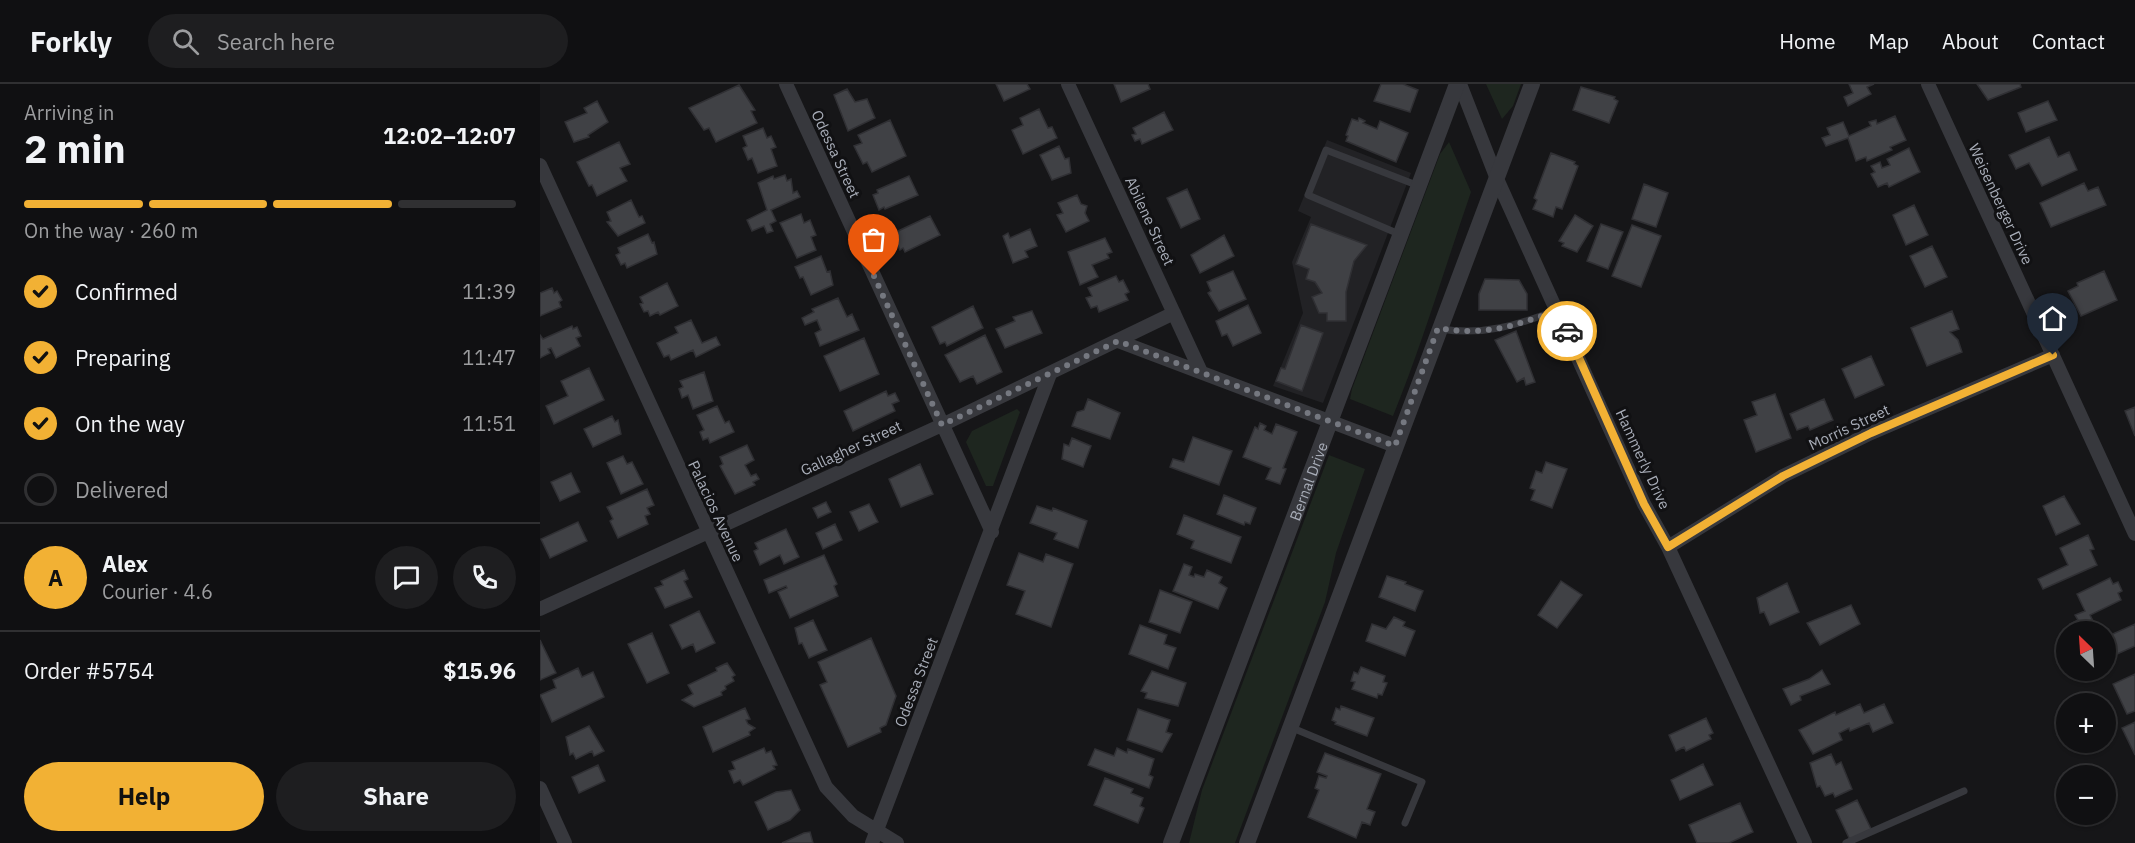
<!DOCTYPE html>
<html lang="en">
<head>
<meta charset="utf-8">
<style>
  :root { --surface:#101012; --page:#1e1e20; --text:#f1f3f6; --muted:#9c9d9f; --line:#303032; --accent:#f2b134 }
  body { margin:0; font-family:"IBM Plex Sans",sans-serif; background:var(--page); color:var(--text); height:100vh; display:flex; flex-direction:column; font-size:22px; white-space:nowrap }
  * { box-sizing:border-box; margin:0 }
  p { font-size:20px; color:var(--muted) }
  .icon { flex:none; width:33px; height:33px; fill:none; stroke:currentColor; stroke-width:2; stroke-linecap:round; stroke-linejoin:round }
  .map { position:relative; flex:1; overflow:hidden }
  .side { display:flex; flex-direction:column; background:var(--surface); width:540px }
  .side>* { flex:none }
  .needle { width:39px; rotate:335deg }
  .tools { position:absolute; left:1516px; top:537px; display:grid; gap:12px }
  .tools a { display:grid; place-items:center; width:60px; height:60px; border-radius:50%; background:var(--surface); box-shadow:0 2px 4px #0004,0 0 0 2px var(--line); font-size:30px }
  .pin { position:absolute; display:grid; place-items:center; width:51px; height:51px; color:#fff; margin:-62px -26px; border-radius:50% 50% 50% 0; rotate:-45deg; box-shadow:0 0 6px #0007 }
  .pin .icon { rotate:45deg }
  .courier { position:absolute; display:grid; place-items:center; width:60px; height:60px; margin:-30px; border:4px solid #f2b134; border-radius:50%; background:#fff; color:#222; box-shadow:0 2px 8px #0007 }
  .overview em { font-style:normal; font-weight:700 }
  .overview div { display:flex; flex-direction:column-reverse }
  .overview { display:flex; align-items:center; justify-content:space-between; height:102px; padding:0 24px }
  h1 { font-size:39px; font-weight:700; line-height:45px }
  .bar { display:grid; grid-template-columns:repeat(4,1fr); gap:9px 6px; align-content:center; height:72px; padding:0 24px }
  .bar i { height:8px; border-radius:4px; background:var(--line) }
  .bar .current { background:var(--accent) }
  .bar p { grid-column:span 4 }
  .line { display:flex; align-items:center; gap:15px; padding:0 24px; border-top:2px solid var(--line) }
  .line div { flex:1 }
  .round { display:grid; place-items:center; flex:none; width:63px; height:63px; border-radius:32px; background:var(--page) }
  ol { padding:0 24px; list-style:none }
  li { display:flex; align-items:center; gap:18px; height:66px }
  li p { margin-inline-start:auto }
  li .icon { padding:6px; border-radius:50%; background:var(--accent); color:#111; stroke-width:4 }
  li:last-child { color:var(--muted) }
  li i { width:33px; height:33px; border:3px solid var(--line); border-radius:50% }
  .action { display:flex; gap:12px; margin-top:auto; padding:12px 24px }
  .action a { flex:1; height:69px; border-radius:36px; background:var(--accent); color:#111; font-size:24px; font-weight:700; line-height:69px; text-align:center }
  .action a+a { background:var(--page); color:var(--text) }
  header { display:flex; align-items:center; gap:36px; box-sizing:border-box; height:84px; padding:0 30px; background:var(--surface); border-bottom:2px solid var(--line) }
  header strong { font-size:28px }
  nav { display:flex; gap:33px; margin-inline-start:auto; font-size:21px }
  .search { width:420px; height:54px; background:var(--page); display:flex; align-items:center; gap:15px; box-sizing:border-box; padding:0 21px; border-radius:33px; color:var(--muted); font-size:22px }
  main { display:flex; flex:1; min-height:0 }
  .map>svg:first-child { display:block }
  .built { fill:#222225 }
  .green { fill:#1e261f }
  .building { fill:#404145; stroke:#303034; stroke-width:1.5 }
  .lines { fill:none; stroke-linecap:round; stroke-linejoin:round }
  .service { stroke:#37383d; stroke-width:7 }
  .minor { stroke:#37383d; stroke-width:14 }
  .tertiary { stroke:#37383d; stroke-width:16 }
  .done { stroke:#757880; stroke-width:6; stroke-dasharray:0 10.8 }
  .route { stroke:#f2b134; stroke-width:8 }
  .labels { text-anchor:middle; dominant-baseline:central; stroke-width:6; stroke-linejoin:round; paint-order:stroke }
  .street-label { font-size:15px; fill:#a8adb8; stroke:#111113 }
</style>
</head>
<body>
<header>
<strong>Forkly</strong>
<div class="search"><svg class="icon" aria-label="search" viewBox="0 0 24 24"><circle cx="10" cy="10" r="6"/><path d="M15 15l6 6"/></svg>Search here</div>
<nav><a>Home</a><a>Map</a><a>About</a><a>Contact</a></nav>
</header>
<main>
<section class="side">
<div class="overview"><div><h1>2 min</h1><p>Arriving in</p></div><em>12:02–12:07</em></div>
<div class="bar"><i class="current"></i><i class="current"></i><i class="current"></i><i></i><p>On the way · 260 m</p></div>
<ol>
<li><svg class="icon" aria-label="check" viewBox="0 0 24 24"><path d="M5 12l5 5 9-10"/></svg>Confirmed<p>11:39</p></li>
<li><svg class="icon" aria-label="check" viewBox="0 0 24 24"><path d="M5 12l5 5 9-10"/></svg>Preparing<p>11:47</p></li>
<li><svg class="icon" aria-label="check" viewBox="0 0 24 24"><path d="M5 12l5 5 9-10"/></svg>On the way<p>11:51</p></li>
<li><i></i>Delivered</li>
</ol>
<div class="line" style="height:108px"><b class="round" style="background:var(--accent);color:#111">A</b><div><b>Alex</b><p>Courier · 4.6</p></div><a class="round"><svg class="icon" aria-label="chat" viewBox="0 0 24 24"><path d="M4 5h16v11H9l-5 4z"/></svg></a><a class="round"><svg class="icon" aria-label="phone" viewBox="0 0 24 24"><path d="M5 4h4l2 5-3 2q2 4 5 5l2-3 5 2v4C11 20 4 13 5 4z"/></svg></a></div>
<div class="line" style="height:78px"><div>Order #5754</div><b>$15.96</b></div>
<div class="action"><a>Help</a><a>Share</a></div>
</section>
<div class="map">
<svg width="1595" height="759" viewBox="0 0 1595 759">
  <rect width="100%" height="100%" fill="#161618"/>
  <path class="built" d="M787,56L871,89L783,319L733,302L763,229L752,178L771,133L758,127Z"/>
  <path class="green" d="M946,0H981L973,22L962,35Z
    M909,58L931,108C905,183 883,258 853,332L810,315L812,305L900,70Z
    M477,325L480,328L453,402H446L426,358L432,347Z
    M789,371L825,385L796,469L785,518L695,759H649L662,706Z"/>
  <path class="building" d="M456,0H487L490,5L464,17Z
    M574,0H608L610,5L581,18Z
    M841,0H863L878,6L870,28L834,17Z
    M1309,0H1334L1327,3L1331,10L1308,22L1304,13L1313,9Z
    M1437,0H1480L1481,3L1448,16Z
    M199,1L215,26L211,27L217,39L176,58L169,44L164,46L149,24Z
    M1041,3L1075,13L1074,15L1078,17L1069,39L1033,26Z
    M307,5L315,18L327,15L335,34L308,47L294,11Z
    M57,17L68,38L48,51L49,53L34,58L25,38L47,29L44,24Z
    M1508,17L1517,36L1486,48L1478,29Z
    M499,25L508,44L512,43L517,54L483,70L472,46L483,41L480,34Z
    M624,28L633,46L602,60L600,55L595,57L592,51L596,50L593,44Z
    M1355,32L1366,56L1350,63L1352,66L1327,77L1326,73L1316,77L1308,54L1286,62L1282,54L1290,51L1287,44L1303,38L1309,52L1331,42L1329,38L1336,36L1337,40Z
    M819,34L825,37L823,39L837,45L840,37L868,49L856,78L806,57L808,52L806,51L812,35L818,37Z
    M350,36L366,72L332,88L327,78L323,80L314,62L322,59L318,51Z
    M223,44L227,54L231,52L236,63L231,65L237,82L218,89L212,74L208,76L203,64L207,62L203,52Z
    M1509,53L1518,73L1529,68L1537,86L1502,102L1489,79L1476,85L1469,71Z
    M79,58L90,80L80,84L87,97L57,112L52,101L49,102L37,78Z
    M519,62L525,75L529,74L531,89L512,96L500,71Z
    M1369,64L1380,88L1349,103L1347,99L1338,103L1331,90L1335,88L1331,82L1340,78L1342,84L1350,81L1347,75Z
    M1011,69L1035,78L1034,80L1038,82L1022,125L1016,123L1013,133L993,125L997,116L994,114Z
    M245,91L247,97L251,95L253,109L257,107L260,113L231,126L236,137L230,140L233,147L227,149L224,142L212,147L207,136L227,126L218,99L233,92L234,95Z
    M369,92L378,111L345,125L344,123L339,126L333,111L338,109L337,106Z
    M1544,99L1548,107L1558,103L1566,121L1511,143L1500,119Z
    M1104,100L1128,109L1116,143L1092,135Z
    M647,105L660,135L641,144L627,114Z
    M537,111L541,120L547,122L545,129L549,137L526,148L517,131L523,129L518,119Z
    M91,116L99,133L102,132L105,139L78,152L67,138L71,137L67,128Z
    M1374,121L1388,151L1366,161L1353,131Z
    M261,130L264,139L270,136L276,151L271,153L276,166L257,174L240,139Z
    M1035,131L1053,142L1037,168L1022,162L1024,159L1019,157Z
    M390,132L400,151L365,168L363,164L360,166L354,153L357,151L356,148Z
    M771,140L827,161L814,177L806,208V237H787V229H779L772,213L782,209L775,198L766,195L769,185L756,180Z
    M1061,140L1083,148L1068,185L1047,177Z
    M1092,141L1121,152L1101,203L1072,192Z
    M490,145L497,162L485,167L488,173L473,179L463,152L468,149L470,154Z
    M108,150L112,159L114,158L117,170L87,184L85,179L81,181L76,171L80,169L78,164Z
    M684,151L694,172L660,189L651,171Z
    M565,154L572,168L567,170L569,174L552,181L558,193L540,201L528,168Z
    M1392,162L1407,193L1385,203L1370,172Z
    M281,172L287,188L290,187L293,201L271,211L263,193L260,194L255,183Z
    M693,187L706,215L679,227L668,209L671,207L667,198Z
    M1564,187L1577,216L1541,232L1528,207L1538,202L1537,199Z
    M576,192L579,198L583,196L589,208L585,210L588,216L559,228L557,222L551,224L546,214L552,212L548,204Z
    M945,195L979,196L987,210V226H939V210Z
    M127,199L138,222L120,231L118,228L110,232L108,227L104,228L100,220L103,219L100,213Z
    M12,204L14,209L17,207L22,216L19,218L21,223L0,232V209Z
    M298,214L307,233L312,230L319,246L280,262L275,249L281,246L277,236L265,241L262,234L274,228L272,225Z
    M708,221L721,249L693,262L687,250L682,252L676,237Z
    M433,222L443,244L407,262L405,258L400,260L392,243Z
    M492,227L502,249L465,264L456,245L475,237L473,233Z
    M1412,227L1419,245L1410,248L1418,256L1422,268L1387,282L1371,244Z
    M151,236L162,259L176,253L180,261L156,273L153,266L131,276L129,271L124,273L117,259L138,249L135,243Z
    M761,241L783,249L762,307L736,297L741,284L745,285Z
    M32,242L33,245L37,243L41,252L36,254L40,262L16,274L11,264L8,265L10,269L0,274V251L3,255Z
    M976,247L995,298L986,301L984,294L977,298L955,256Z
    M445,251L462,288L437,300L433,292L420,298L405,271Z
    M324,254L339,290L300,307L284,272Z
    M1331,272L1344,301L1315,314L1302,285Z
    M49,284L64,316L14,340L6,322L28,312L21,297Z
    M164,288L173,317L153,325L148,311L142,314L139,305L143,303L140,297Z
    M346,307L348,312L355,309L359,317L352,320L355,327L313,347L304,327Z
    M1235,310L1251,354L1216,368L1204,336L1217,331L1212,318Z
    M548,315L580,329L570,355L532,342L537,328L544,326Z
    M1284,315L1293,336L1270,346L1268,342L1257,346L1250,330Z
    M177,322L185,339L189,337L194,348L170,359L168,354L163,356L160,348L164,346L157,331Z
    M1595,323V352L1585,327Z
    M72,332L75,338L78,336L81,350L53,363L44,345Z
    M720,339L726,342L724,346L732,350L736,340L757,348L743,384L746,385L740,400L726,395L731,384L703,373L715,343L718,345Z
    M653,353L692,367L679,401L630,383L633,375L644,378Z
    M532,354L551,362L543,383L522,375L524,360L529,362Z
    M207,361L214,376L205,381L211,392L216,390L219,395L213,398L215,401L195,410L180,382L183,380L180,373Z
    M83,372L87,380L92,378L103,400L81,410L67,379Z
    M1006,378L1027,385L1012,424L991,416L995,406L990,404L996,387L1002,389Z
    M380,380L393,410L361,423L349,395Z
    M31,389L40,408L20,417L11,398Z
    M107,405L114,421L107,424L110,430L105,432L108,440L78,454L70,437L73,435L67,423Z
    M684,411L716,424L710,440L705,438L704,441L677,430Z
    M1524,412L1540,440L1516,451L1503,422Z
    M286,418L291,428L278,434L273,424Z
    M329,420L338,438L319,447L310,428Z
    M497,422L512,427L513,424L547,437L538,464L514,455L517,449L490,439Z
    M644,431L701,453L691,479L651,464L654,457L637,450Z
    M38,438L47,457L10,474L1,455Z
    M295,440L302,456L283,465L276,449Z
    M246,445L259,473L244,480L240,471L220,481L214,467L218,465L215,459Z
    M1548,451L1554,465L1550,466L1557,481L1503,505L1498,495L1528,481L1520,464Z
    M479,469L503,478L506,470L533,480L511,543L476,530L485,507L467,501Z
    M284,471L297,500L294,502L298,512L250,534L238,508L247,504L246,502L229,509L224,496Z
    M644,480L652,483L649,491L654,493L655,490L664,493L667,486L682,493L679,499L687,504L678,525L633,507Z
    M144,486L148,495L144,497L152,513L125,524L115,504L123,501L121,497Z
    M847,492L866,498L865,500L883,507L875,527L839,513Z
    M1570,494L1573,500L1578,498L1582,507L1578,509L1581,516L1550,531L1553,537L1549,539L1553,548L1527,549L1526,546L1532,543L1530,540L1538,536L1535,531L1545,527L1537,510Z
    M1021,497L1042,511L1017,544L998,531Z
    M1247,499L1259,528L1230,541L1224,528L1220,529L1217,514Z
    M620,506L652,518L640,549L609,538Z
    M1311,521L1320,540L1280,561L1267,539Z
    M159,527L175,559L156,568L153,560L142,565L130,541Z
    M854,533L865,538L863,542L875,547L865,572L826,557L832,540L846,545Z
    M273,536L287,566L269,574L262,559L259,560L255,544Z
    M1595,540V562L1566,575V553Z
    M600,541L627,551L624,560L636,564L628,585L589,570Z
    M112,549L129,589L107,599L88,560Z
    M331,554L356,612L346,641L340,644L341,648L308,663L280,601L287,598L278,578Z
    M0,556L16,589L0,596Z
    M187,579L195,591L192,593L194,597L185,602L186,605L181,608L182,611L154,623L142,616L153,610L148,601L177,587L176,584Z
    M821,583L845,592L843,598L847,599L842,611L838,610L837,614L812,605L815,598L811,597L814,588L818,590Z
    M38,584L42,593L53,588L64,613L12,638L0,611L16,604L13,596Z
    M1282,586L1290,600L1260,612L1261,616L1251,621L1243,605L1269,595Z
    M612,587L646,599L638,622L605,614L607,609L601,607Z
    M1595,590V627L1587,630L1573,600Z
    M1320,620L1324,629L1344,620L1353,639L1333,648L1329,639L1310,647L1309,644L1299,649L1302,656L1273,670L1259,646L1295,628L1296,631Z
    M801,622L834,634L827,652L795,640L796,638L792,636L796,624L800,626Z
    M205,624L210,635L206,636L208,640L215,644L209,648L210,651L173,668L163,643Z
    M598,625L630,636L626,648L632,650L622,668L587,656Z
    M1166,634L1173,649L1169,651L1171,655L1146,667L1144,663L1136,667L1129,651Z
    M1595,638V671L1582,644Z
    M49,642L64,667L54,672L52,667L36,675L33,669L30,671L26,653Z
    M224,664L226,669L231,667L237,681L233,682L235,685L203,701L200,696L194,699L189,687L195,685L192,678Z
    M577,664L587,669L588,665L614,675L609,691L613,693L609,704L548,681L555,665L574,672Z
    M785,669L841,690L827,725L835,728L830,741L822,738L816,754L768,733L779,706L775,704L779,692L786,694L787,692L777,688Z
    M1291,670L1296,681L1301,678L1312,705L1295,713L1293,709L1285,712L1280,702L1277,703L1270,679Z
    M1163,680L1173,701L1140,716L1131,696Z
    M58,681L65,697L39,709L32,693Z
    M565,694L593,705L591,709L603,714L600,722L604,724L598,739L554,721Z
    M251,706L260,726L250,736L228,746L215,718L236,708Z
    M1317,716L1331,745L1310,756L1296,726Z
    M1200,719L1213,748L1189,759H1157L1149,741Z
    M270,748L273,759H242L264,749Z"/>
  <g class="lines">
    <path class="service" d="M859,150L768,111L786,66L879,102
      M901,245C943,252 978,241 1017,226
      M750,643L882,698L865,739
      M1306,759L1424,707"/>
    <path class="minor" d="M246,0L452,448
      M528,0L661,288
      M920,0L957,95L1104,420L1128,463L1265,759
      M1388,0L1595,450
      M0,81L286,703L313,732L357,759
      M578,257L855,362
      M1128,463L1243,392L1331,349L1513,271
      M0,525L402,341L634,229
      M0,704L25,759
      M332,759L510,290"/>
    <g class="tertiary">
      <path id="s1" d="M631,759C728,506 822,253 917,0"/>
      <path d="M707,759L992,0"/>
    </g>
  </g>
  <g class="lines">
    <path class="done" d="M334,192L402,341L578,257L855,362L898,244C944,252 974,243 1017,226L1027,247"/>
    <path class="route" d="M1027,247L1104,420L1128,463L1243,392L1331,349L1513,271"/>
  </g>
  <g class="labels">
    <g class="street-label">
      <text transform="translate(296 70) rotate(65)">Odessa Street</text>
      <text transform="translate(1461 120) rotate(65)">Weisenberger Drive</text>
      <text transform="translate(610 137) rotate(65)">Abilene Street</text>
      <text transform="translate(1309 343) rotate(-25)">Morris Street</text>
      <text transform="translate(311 364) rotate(-25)">Gallagher Street</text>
      <text transform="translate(1103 375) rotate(65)">Hammerly Drive</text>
      <text stroke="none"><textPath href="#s1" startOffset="387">Bernal Drive</textPath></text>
      <text transform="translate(176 427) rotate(65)">Palacios Avenue</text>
      <text transform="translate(376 598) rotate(-69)">Odessa Street</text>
    </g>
  </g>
</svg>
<div class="tools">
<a><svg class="needle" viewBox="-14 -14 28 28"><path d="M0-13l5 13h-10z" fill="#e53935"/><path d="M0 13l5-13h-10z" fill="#9c9d9f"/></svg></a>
<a>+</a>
<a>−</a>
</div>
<div class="pin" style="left:334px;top:192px;background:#ea580c"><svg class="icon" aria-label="bag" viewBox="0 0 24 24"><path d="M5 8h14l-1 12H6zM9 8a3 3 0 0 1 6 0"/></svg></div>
<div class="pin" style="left:1513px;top:271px;background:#1f2937"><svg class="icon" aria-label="home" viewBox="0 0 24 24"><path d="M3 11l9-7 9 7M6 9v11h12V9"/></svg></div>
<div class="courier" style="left:1027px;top:247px"><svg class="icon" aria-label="car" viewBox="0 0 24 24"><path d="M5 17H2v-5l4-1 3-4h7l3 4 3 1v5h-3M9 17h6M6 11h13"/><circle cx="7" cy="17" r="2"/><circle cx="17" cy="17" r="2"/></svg></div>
</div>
</main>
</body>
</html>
